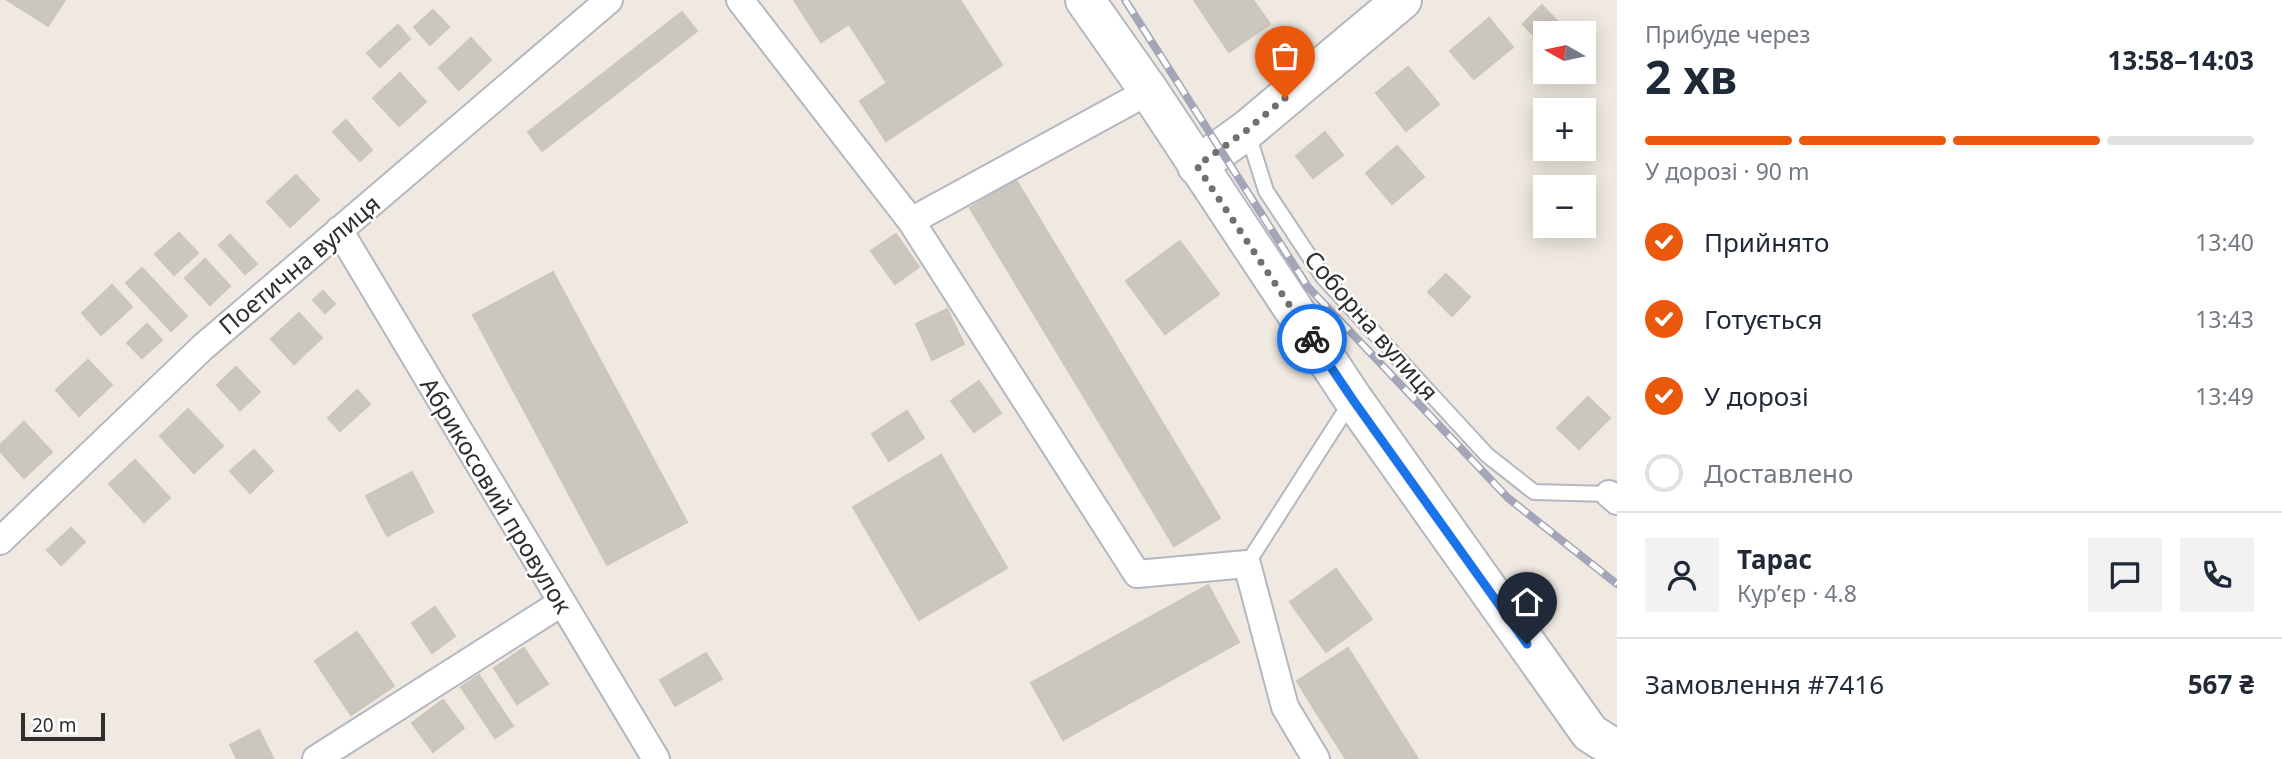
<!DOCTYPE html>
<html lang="uk">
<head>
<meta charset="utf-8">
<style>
  :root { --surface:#fff; --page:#f2f2f3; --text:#1f2937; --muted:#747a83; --line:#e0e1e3; --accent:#ea580c }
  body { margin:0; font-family:"Noto Sans",sans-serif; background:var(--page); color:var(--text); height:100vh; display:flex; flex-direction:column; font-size:26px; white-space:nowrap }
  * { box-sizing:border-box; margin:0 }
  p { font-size:23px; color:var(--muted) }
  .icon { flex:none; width:38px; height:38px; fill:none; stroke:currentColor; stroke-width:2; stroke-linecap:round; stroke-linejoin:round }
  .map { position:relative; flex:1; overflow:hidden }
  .side { display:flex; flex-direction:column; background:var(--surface); width:665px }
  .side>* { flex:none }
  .needle { width:46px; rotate:279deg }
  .fabs { position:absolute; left:1533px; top:21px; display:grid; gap:14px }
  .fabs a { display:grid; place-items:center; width:63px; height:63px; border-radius:0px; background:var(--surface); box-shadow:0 4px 18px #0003; font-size:35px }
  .scale { position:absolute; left:21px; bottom:18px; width:84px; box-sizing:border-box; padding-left:7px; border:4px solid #2e2e2e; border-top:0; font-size:19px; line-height:24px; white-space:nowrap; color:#2e2e2e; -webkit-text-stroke:5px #fff; paint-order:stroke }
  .pin { position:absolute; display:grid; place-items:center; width:60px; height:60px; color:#fff; margin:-72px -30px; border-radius:50% 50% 50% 0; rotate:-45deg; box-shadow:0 0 7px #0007 }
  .pin .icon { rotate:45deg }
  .courier { position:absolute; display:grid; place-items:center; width:70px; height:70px; margin:-35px; border:5px solid #1a73e8; border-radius:50%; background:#fff; color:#222; box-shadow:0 2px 9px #0007 }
  .headline em { font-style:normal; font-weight:700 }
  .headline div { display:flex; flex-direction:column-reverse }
  .headline { display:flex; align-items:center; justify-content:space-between; height:119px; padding:0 28px }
  h1 { font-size:46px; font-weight:700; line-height:52px }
  .bar { display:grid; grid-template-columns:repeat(4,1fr); gap:10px 7px; align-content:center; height:84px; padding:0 28px }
  .bar i { height:9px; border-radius:5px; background:var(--line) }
  .bar .active { background:var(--accent) }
  .bar p { grid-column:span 4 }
  .line { display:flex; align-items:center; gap:18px; padding:0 28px; border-top:2px solid var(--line) }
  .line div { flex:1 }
  .round { display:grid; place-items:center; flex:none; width:74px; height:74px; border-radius:0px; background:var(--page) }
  ol { padding:0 28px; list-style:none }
  li { display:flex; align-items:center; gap:21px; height:77px }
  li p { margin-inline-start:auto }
  li .icon { padding:7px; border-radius:50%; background:var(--accent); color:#fff; stroke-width:4 }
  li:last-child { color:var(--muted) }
  li i { width:38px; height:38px; border:4px solid var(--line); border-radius:50% }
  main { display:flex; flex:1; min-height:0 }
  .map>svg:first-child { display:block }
  .building { fill:#cbc7bf; stroke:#cbc5ba; stroke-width:2 }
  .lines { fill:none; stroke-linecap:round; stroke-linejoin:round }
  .lane-casing { stroke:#b4b7c1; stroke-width:18 }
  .street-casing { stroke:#b4b7c1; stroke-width:30 }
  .secondary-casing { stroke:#b4b7c1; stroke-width:42 }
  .lane { stroke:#fff; stroke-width:14 }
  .street { stroke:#fff; stroke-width:26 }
  .secondary { stroke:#fff; stroke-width:38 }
  .rail-casing { stroke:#a3a6b8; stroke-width:8 }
  .rail { stroke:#fff; stroke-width:5; stroke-dasharray:16; stroke-linecap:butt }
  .done { stroke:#726f6d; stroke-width:7; stroke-dasharray:0 12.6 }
  .route { stroke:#1a73e8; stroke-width:9 }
  .labels { text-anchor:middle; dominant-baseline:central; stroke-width:5; stroke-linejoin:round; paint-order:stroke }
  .street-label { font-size:24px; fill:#2e2e2e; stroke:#fff }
</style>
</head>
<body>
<main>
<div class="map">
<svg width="1617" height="759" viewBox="0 0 1617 759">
  <rect width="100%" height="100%" fill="#efe9e1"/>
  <path class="building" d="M7,0H65L48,26Z
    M794,0H960L1002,65L886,141L860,101L887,83L849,24L821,42Z
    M1194,0H1253L1270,24L1229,52Z
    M1542,5L1568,33H1545V48L1523,24Z
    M433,10L449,27L430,45L414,27Z
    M682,12L697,31L542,151L528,132Z
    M1489,18L1513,47L1474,79L1450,51Z
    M398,25L410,39L380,67L367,53Z
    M471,38L491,60L459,90L439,68Z
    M1408,67L1439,104L1406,131L1376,93Z
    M400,73L426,102L399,126L373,98Z
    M346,120L372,150L360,161L333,132Z
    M1325,132L1343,155L1313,178L1296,156Z
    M1397,146L1424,177L1392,204L1366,173Z
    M296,175L319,200L290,227L267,202Z
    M1016,180L1220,518L1174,546L970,208Z
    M179,233L198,253L174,275L155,254Z
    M896,234L919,267L895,284L871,251Z
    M230,235L257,264L245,274L219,245Z
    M1180,241L1219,294L1165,334L1126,281Z
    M205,259L230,286L210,305L185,278Z
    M142,268L187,316L171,331L126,283Z
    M553,272L687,522L607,565L473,315Z
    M1446,274L1470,297L1452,316L1428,292Z
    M112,285L132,307L101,335L82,313Z
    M323,291L335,304L325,313L313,300Z
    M947,309L964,344L932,360L916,324Z
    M299,313L322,338L294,364L271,339Z
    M147,324L162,340L142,358L127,343Z
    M88,360L112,385L79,416L56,390Z
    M236,367L260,392L240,410L217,385Z
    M979,381L1001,413L974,432L951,401Z
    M357,390L370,404L340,431L328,418Z
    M1588,397L1610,418L1579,449L1557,428Z
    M188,409L223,446L194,473L160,436Z
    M907,411L924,438L889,461L872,434Z
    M24,422L52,452L24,478L0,451V445Z
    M254,450L273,471L250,493L230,471Z
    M941,455L1007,568L919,620L853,507Z
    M135,460L170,498L144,522L109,484Z
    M412,472L433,512L387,536L366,496Z
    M71,528L85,542L61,565L47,550Z
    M1336,569L1372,619L1326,652L1290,602Z
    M1208,585L1239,642L1063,740L1031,683Z
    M435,607L455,636L432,653L412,623Z
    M357,632L394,686L351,715L315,661Z
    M524,648L548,684L517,704L494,668Z
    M1348,648L1418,759H1346L1314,709L1297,681Z
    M706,653L722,679L675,706L660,680Z
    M479,675L513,726L495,738L461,687Z
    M443,700L464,728L433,752L412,723Z
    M259,730L273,758L237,759L230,745Z"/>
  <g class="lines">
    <defs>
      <path id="lane" d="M1247,131L1266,191L1323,277L1487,455L1534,492L1609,494L1612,491
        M1247,564L1352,400"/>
      <path id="street" d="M740,0L911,221L1137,574L1247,564L1285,707L1316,759
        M911,221L1149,91
        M339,230L656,759
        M1609,494L1617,501
        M0,541L203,347L609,0
        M316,759L561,603"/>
      <path id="secondary" d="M1085,0L1149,91L1353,399L1590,733L1617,750
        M1197,166L1247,130L1402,0"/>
    </defs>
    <use href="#lane" class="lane-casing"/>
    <use href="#street" class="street-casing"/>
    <use href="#secondary" class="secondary-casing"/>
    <use href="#lane" class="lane"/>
    <use href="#street" class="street"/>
    <use href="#secondary" class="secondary"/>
    <defs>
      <path id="rail" d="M1125,0L1308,287L1508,498L1617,584"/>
    </defs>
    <use href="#rail" class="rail-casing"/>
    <use href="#rail" class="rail"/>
  </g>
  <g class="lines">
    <path class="done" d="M1285,98L1247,130L1197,166L1312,339"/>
    <path class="route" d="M1312,339L1353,400L1527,644"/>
  </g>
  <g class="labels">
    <g class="street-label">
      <text transform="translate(299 264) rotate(-40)">Поетична вулиця</text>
      <text transform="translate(1372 325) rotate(49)">Соборна вулиця</text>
      <text transform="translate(497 495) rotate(59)">Абрикосовий провулок</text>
    </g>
  </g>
</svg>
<div class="fabs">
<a><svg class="needle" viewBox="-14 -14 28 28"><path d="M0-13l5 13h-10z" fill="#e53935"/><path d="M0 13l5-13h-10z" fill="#747a83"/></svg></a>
<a>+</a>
<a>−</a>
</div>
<div class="scale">20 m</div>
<div class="pin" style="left:1285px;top:98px;background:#ea580c"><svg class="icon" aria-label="bag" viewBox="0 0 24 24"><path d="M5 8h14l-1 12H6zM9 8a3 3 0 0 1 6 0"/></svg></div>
<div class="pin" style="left:1527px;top:644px;background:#1f2937"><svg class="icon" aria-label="home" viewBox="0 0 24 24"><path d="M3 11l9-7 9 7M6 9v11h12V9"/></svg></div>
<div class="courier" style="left:1312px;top:339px"><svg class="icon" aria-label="bike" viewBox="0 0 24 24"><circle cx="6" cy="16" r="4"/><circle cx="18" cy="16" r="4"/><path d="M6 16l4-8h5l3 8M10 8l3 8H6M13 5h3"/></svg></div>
</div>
<section class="side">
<div class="headline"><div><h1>2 хв</h1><p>Прибуде через</p></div><em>13:58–14:03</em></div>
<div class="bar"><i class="active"></i><i class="active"></i><i class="active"></i><i></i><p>У дорозі · 90 m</p></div>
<ol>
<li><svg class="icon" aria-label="check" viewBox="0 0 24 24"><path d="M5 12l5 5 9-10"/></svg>Прийнято<p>13:40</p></li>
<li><svg class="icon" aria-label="check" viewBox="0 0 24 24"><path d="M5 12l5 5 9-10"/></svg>Готується<p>13:43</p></li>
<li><svg class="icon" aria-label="check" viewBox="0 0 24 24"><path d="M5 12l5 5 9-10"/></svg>У дорозі<p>13:49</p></li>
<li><i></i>Доставлено</li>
</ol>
<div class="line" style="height:126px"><a class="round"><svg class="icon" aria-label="person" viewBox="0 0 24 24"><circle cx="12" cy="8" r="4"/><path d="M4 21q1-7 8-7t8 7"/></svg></a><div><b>Тарас</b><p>Кур’єр · 4.8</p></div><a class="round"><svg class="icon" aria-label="chat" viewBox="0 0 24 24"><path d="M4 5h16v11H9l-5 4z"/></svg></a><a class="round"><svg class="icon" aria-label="phone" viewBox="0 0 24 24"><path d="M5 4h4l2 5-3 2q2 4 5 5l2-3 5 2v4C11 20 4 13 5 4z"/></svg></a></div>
<div class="line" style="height:91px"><div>Замовлення #7416</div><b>567 ₴</b></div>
</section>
</main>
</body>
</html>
